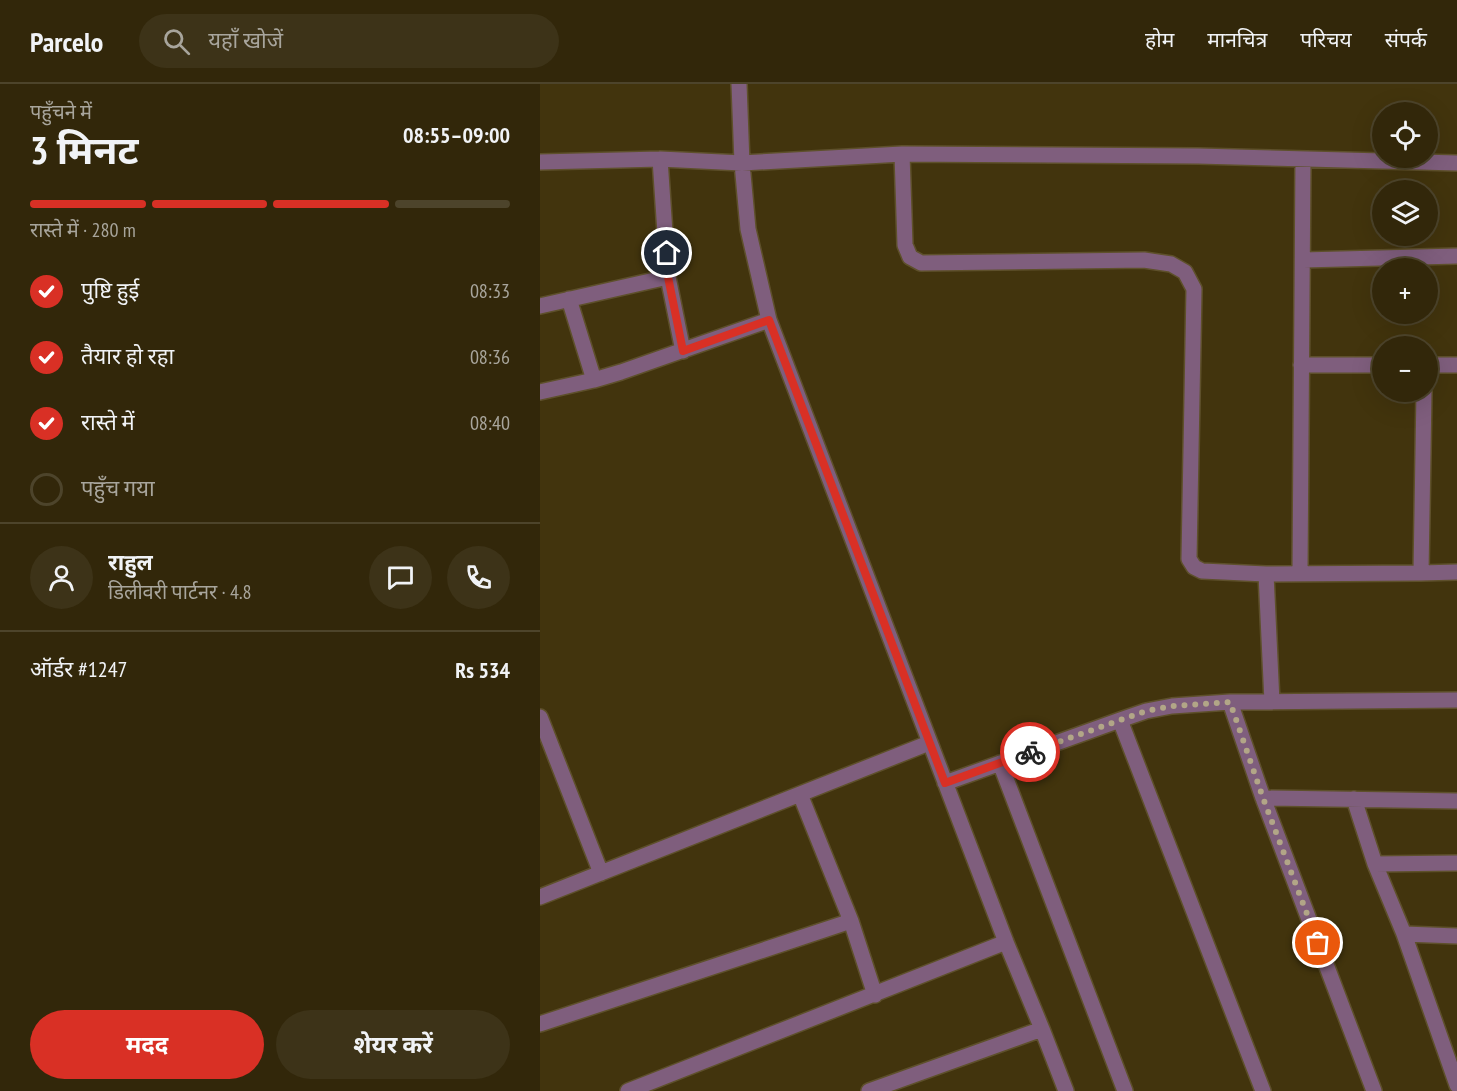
<!DOCTYPE html>
<html lang="hi">
<head>
<meta charset="utf-8">
<style>
  :root { --surface:#32270a; --page:#3d3318; --text:#f1f3f6; --muted:#a8a59c; --line:#4d442b; --accent:#d93025 }
  body { margin:0; font-family:"PT Sans Narrow","Noto Sans Devanagari",sans-serif; background:var(--page); color:var(--text); height:100vh; display:flex; flex-direction:column; font-size:22px; white-space:nowrap }
  * { box-sizing:border-box; margin:0 }
  p { font-size:20px; color:var(--muted) }
  .icon { flex:none; width:33px; height:33px; fill:none; stroke:currentColor; stroke-width:2; stroke-linecap:round; stroke-linejoin:round }
  .map { position:relative; flex:1; overflow:hidden }
  .details { display:flex; flex-direction:column; background:var(--surface); width:540px }
  .details>* { flex:none }
  .buttons { position:absolute; left:832px; top:18px; display:grid; gap:12px }
  .buttons a { display:grid; place-items:center; width:66px; height:66px; border-radius:50%; background:var(--surface); box-shadow:0 6px 24px #0002,0 0 0 2px var(--line); font-size:30px }
  .pin { position:absolute; display:grid; place-items:center; width:51px; height:51px; color:#fff; margin:-26px; border:3px solid #fff; border-radius:50%; box-shadow:0 2px 6px #0007 }
  .courier { position:absolute; display:grid; place-items:center; width:60px; height:60px; margin:-30px; border:4px solid #d93025; border-radius:50%; background:#fff; color:#222; box-shadow:0 2px 8px #0007 }
  .head em { font-style:normal; font-weight:700 }
  .head div { display:flex; flex-direction:column-reverse }
  .head { display:flex; align-items:center; justify-content:space-between; height:102px; padding:0 30px }
  h1 { font-size:39px; font-weight:700; line-height:45px }
  .bar { display:grid; grid-template-columns:repeat(4,1fr); gap:9px 6px; align-content:center; height:72px; padding:0 30px }
  .bar i { height:8px; border-radius:4px; background:var(--line) }
  .bar .active { background:var(--accent) }
  .bar p { grid-column:span 4 }
  .line { display:flex; align-items:center; gap:15px; padding:0 30px; border-top:2px solid var(--line) }
  .line div { flex:1 }
  .round { display:grid; place-items:center; flex:none; width:63px; height:63px; border-radius:32px; background:var(--page) }
  ol { padding:0 30px; list-style:none }
  li { display:flex; align-items:center; gap:18px; height:66px }
  li p { margin-inline-start:auto }
  li .icon { padding:6px; border-radius:50%; background:var(--accent); color:#fff; stroke-width:4 }
  li:last-child { color:var(--muted) }
  li i { width:33px; height:33px; border:3px solid var(--line); border-radius:50% }
  .action { display:flex; gap:12px; margin-top:auto; padding:12px 30px }
  .action a { flex:1; height:69px; border-radius:36px; background:var(--accent); color:#fff; font-size:24px; font-weight:700; line-height:69px; text-align:center }
  .action a+a { background:var(--page); color:var(--text) }
  header { display:flex; align-items:center; gap:36px; box-sizing:border-box; height:84px; padding:0 30px; background:var(--surface); border-bottom:2px solid var(--line) }
  header strong { font-size:28px }
  nav { display:flex; gap:33px; margin-inline-start:auto; font-size:21px }
  .search { width:420px; height:54px; background:var(--page); display:flex; align-items:center; gap:15px; box-sizing:border-box; padding:0 21px; border-radius:33px; color:var(--muted); font-size:22px }
  main { display:flex; flex:1; min-height:0 }
  .map>svg:first-child { display:block }
  .lines { fill:none; stroke-linecap:round; stroke-linejoin:round }
  .minor-casing { stroke:#5e502b; stroke-width:18 }
  .minor { stroke:#7f5e7d; stroke-width:15 }
  .done { stroke:#b2a687; stroke-width:6; stroke-dasharray:0 10.8 }
  .route { stroke:#d93025; stroke-width:8 }
</style>
</head>
<body>
<header>
<strong>Parcelo</strong>
<div class="search"><svg class="icon" aria-label="search" viewBox="0 0 24 24"><circle cx="10" cy="10" r="6"/><path d="M15 15l6 6"/></svg>यहाँ खोजें</div>
<nav><a>होम</a><a>मानचित्र</a><a>परिचय</a><a>संपर्क</a></nav>
</header>
<main>
<section class="details">
<div class="head"><div><h1>3 मिनट</h1><p>पहुँचने में</p></div><em>08:55–09:00</em></div>
<div class="bar"><i class="active"></i><i class="active"></i><i class="active"></i><i></i><p>रास्ते में · 280 m</p></div>
<ol>
<li><svg class="icon" aria-label="check" viewBox="0 0 24 24"><path d="M5 12l5 5 9-10"/></svg>पुष्टि हुई<p>08:33</p></li>
<li><svg class="icon" aria-label="check" viewBox="0 0 24 24"><path d="M5 12l5 5 9-10"/></svg>तैयार हो रहा<p>08:36</p></li>
<li><svg class="icon" aria-label="check" viewBox="0 0 24 24"><path d="M5 12l5 5 9-10"/></svg>रास्ते में<p>08:40</p></li>
<li><i></i>पहुँच गया</li>
</ol>
<div class="line" style="height:108px"><a class="round"><svg class="icon" aria-label="person" viewBox="0 0 24 24"><circle cx="12" cy="8" r="4"/><path d="M4 21q1-7 8-7t8 7"/></svg></a><div><b>राहुल</b><p>डिलीवरी पार्टनर · 4.8</p></div><a class="round"><svg class="icon" aria-label="chat" viewBox="0 0 24 24"><path d="M4 5h16v11H9l-5 4z"/></svg></a><a class="round"><svg class="icon" aria-label="phone" viewBox="0 0 24 24"><path d="M5 4h4l2 5-3 2q2 4 5 5l2-3 5 2v4C11 20 4 13 5 4z"/></svg></a></div>
<div class="line" style="height:78px"><div>ऑर्डर #1247</div><b>Rs 534</b></div>
<div class="action"><a>मदद</a><a>शेयर करें</a></div>
</section>
<div class="map">
<svg width="917" height="1007" viewBox="0 0 917 1007">
  <rect width="100%" height="100%" fill="#42340d"/>
  <g class="lines">
    <defs>
      <path id="minor" d="M199,0L202,79L208,145L229,236L466,858L502,945L526,1007
        M362,70L365,161L370,173L381,179L604,176L631,180L645,188L654,205L649,475L654,483L662,487L726,490L881,489L917,488
        M120,75L128,193L143,267
        M0,78L120,75L202,79L362,70L658,72L917,79
        M763,176L917,172
        M29,215L54,296
        M0,222L128,193
        M761,281H843
        M888,281H917
        M0,308L54,296L81,288L229,236
        M760,489L763,75
        M881,489L884,308
        M726,490L732,618
        M690,618L723,714L834,1007
        M0,633L61,789
        M580,636L723,1007
        M460,679L585,1007
        M405,699L580,636L606,627L632,622L690,618L917,616
        M260,710L311,837L335,911
        M723,714L917,717
        M814,715L835,780L864,850L917,1001
        M835,780L917,779
        M0,813L389,659
        M864,850L917,852
        M0,940L311,837
        M88,1007L466,858
        M329,1007L502,945"/>
    </defs>
    <use href="#minor" class="minor-casing"/>
    <use href="#minor" class="minor"/>
  </g>
  <g class="lines">
    <path class="done" d="M490,668L606,627L632,622L690,618L723,714L778,859"/>
    <path class="route" d="M127,169L128,193L143,267L229,236L405,699L490,668"/>
  </g>
</svg>
<div class="buttons">
<a><svg class="icon" aria-label="locate" viewBox="0 0 24 24"><circle cx="12" cy="12" r="6"/><path d="M12 2v4M12 18v4M2 12h4M18 12h4"/></svg></a>
<a><svg class="icon" aria-label="layers" viewBox="0 0 24 24"><path d="M12 4l9 5-9 5-9-5zM3 14l9 5 9-5"/></svg></a>
<a>+</a>
<a>−</a>
</div>
<div class="pin" style="left:778px;top:859px;background:#ea580c"><svg class="icon" aria-label="bag" viewBox="0 0 24 24"><path d="M5 8h14l-1 12H6zM9 8a3 3 0 0 1 6 0"/></svg></div>
<div class="pin" style="left:127px;top:169px;background:#1f2937"><svg class="icon" aria-label="home" viewBox="0 0 24 24"><path d="M3 11l9-7 9 7M6 9v11h12V9"/></svg></div>
<div class="courier" style="left:490px;top:668px"><svg class="icon" aria-label="bike" viewBox="0 0 24 24"><circle cx="6" cy="16" r="4"/><circle cx="18" cy="16" r="4"/><path d="M6 16l4-8h5l3 8M10 8l3 8H6M13 5h3"/></svg></div>
</div>
</main>
</body>
</html>
